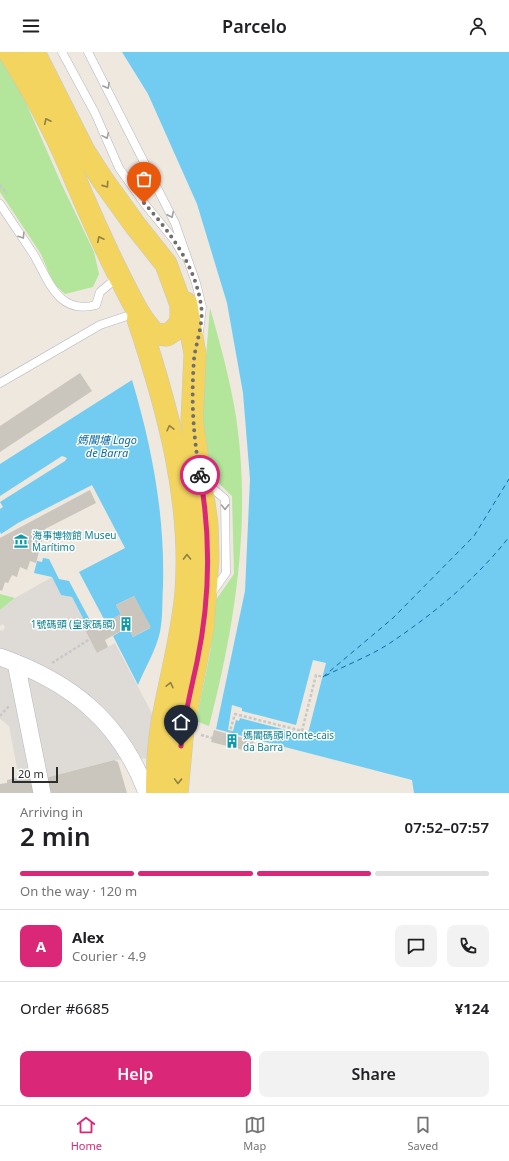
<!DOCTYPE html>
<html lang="en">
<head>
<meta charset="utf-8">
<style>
  :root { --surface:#fff; --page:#f2f2f2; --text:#202124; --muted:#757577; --line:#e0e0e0; --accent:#db2777 }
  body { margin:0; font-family:"Noto Sans","Noto Sans SC",sans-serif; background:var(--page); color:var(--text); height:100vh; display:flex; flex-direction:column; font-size:15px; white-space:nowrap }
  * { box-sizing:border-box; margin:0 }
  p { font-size:13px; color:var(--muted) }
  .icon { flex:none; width:22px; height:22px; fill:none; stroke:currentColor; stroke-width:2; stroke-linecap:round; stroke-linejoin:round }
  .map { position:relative; height:741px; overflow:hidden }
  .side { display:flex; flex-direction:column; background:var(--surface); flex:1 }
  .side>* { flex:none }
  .scale { position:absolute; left:12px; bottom:10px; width:46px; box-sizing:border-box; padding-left:4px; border:2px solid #2d2d2d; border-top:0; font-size:11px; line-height:14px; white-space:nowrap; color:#2d2d2d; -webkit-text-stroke:3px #fff; paint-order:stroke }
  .pin { position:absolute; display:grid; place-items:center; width:34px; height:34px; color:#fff; margin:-41px -17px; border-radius:50% 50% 50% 0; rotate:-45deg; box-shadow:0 0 4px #0007 }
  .pin .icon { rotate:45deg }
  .courier { position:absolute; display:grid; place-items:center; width:40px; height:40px; margin:-20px; border:3px solid #db2777; border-radius:50%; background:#fff; color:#222; box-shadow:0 1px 5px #0007 }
  .headline em { font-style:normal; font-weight:600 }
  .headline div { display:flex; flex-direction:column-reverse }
  .headline { display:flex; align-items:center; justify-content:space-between; height:68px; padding:0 20px }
  h1 { font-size:26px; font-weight:600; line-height:30px }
  .bar { display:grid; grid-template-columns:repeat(4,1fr); gap:6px 4px; align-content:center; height:48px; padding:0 20px }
  .bar i { height:5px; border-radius:3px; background:var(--line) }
  .bar .on { background:var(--accent) }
  .bar p { grid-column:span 4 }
  .line { display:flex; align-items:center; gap:10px; padding:0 20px; border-top:1px solid var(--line) }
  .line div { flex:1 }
  .round { display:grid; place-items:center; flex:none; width:42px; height:42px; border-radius:8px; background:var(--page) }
  .cta { display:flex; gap:8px; margin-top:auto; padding:8px 20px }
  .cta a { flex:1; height:46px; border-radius:8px; background:var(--accent); color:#fff; font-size:16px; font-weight:600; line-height:46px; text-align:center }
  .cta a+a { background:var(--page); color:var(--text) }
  header { display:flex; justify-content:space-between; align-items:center; height:52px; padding:0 20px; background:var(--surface); font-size:18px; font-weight:600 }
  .tabs { display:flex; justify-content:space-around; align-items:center; height:56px; border-top:1px solid var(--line); background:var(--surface); font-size:11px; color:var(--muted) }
  .tabs a { display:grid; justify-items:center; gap:2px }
  .tabs .on { color:var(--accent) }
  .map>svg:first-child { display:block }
  .green { fill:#b3e59b }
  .plaza { fill:#dedbd6 }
  .water { fill:#72ccf1 }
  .pier { fill:#eee8df }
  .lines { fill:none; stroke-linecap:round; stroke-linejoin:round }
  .ferry { stroke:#0b6ba2; stroke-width:1; stroke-dasharray:5 4; stroke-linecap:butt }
  .building { fill:#cac6bd }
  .lane-casing { stroke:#b3b5c0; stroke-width:9 }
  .street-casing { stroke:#b3b5c0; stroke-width:18 }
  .primary-casing { stroke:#c8c8c8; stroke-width:23 }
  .path { stroke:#c8c8c8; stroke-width:2.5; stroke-dasharray:3 2; stroke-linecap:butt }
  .lane { stroke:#fff; stroke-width:8 }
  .street { stroke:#fff; stroke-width:17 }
  .primary { stroke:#f3d45f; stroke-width:22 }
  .oneway { stroke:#a0a0a0 }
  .oneway2 { stroke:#908046 }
  .done { stroke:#716e6b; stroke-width:4; stroke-dasharray:0 7.2 }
  .route { stroke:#db2777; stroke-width:5 }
  .labels { text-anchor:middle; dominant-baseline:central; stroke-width:3; stroke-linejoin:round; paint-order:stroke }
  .culture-label { font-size:10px; fill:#0d838f; stroke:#fff; text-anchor:start }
  .water-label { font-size:11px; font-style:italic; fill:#0b6ba2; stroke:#fff }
</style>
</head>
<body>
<header><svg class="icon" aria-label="menu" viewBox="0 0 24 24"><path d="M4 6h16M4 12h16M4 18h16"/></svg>Parcelo<svg class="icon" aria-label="person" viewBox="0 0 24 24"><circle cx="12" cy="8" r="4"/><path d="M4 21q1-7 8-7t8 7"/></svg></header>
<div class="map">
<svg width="509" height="741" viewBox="0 0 509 741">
  <rect width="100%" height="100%" fill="#eee8df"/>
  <path class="green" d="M0,5L23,44L61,131L94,200L99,222L93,235L65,242L53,231L41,202L0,140Z
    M210,256C219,288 228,320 234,353C253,460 236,570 209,674L196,669L211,596L213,552L234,522L232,444L208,421L199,370L203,341Z
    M0,542L15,546L0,558Z"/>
  <path class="plaza" d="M52,525L61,543L72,545L86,572L83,574L97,601L115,591L157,671L154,706L113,708L45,726L31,723L19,726L9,674L0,667V578L3,579L5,575L3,572L0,574V558L15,546Z"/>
  <path class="water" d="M122,0H509V741H414L412,728L216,677L245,539L250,427L243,341L227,251L197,152L148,42Z
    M132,328C152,395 165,463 163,534C162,549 163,565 160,580C156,598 145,616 138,633L113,584L128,575L133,585L150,576L134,544L116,553L121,562L106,571L79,520L125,496L92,433L18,471L1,482L0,480V457L3,455L0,450L65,409L67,406L62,404L0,444V412Z
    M43,506L49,507L59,527L69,529L91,570L86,572L72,545L61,543L52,525L34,521L37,509L42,510Z"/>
  <path class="pier" d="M313,608L326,611L306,689L293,685L294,680L240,666L239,669L236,668L233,679L228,678L232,653L242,656V659L296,673Z"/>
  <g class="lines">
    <path class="ferry" d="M325,624C348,612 373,603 393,589C436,560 478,525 509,485
      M323,625L393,566L474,484L509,427"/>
  </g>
  <path class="building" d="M80,321L92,339L0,400V374Z
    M90,438L96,451L45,477L36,511L30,509L27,518L20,515L17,525L12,523L8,531L5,530L2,539L0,538V486Z
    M134,544L151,575L133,585L128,575L105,588L108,595L97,601L83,574L94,568L98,575L121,562L116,553Z
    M214,678L254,689L251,700L211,690Z
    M114,708L118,710L127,741H48L45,726Z
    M31,723L35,741H0V732L7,731V728Z"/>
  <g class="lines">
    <defs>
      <path id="lane" d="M62,0L95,61L119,116L144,151L175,189L183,203
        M88,0L175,171L196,231L202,255L199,280
        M0,152C11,169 23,186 34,203C49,229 58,263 96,253L100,240L112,230L114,221
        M0,331L100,273L136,261
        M206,431L225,447L226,521L211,542"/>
      <path id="street" d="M0,605C71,630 120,669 147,741
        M16,611L42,741"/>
      <path id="primary" d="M9,0C32,37 53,75 70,115C87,155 103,193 123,231C132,249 141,268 155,282L167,283L173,279L179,273L181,265V253L166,212L135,173L102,127L84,99L34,0
        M138,267C167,354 193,447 186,540C182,585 170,627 162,671C158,695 157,718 157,741
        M177,741L183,676L203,575L208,506L207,472L192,368L195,302L186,251"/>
    </defs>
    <use href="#lane" class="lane-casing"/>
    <use href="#street" class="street-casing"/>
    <use href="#primary" class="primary-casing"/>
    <path class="path" d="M0,133L7,142
      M52,611L90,587
      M0,664L9,654
      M229,682L235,662L302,679L316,623L323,625
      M201,683L212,686"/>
    <use href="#lane" class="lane"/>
    <use href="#street" class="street"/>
    <use href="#primary" class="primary"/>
  </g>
  <defs><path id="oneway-chevron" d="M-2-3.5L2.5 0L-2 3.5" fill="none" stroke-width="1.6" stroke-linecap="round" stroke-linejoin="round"/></defs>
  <g class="oneway">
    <use href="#oneway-chevron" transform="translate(107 34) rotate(61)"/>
    <use href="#oneway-chevron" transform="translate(106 84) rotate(66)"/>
    <use href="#oneway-chevron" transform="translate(171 163) rotate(64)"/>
    <use href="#oneway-chevron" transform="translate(22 184) rotate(57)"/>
    <use href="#oneway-chevron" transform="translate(225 455) rotate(89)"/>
  </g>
  <g class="oneway2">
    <use href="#oneway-chevron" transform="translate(47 69) rotate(-116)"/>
    <use href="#oneway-chevron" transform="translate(106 133) rotate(55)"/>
    <use href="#oneway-chevron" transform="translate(100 187) rotate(-117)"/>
    <use href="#oneway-chevron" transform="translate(170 376) rotate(-103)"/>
    <use href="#oneway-chevron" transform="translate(187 505) rotate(-91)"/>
    <use href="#oneway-chevron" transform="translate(170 633) rotate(-77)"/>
    <use href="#oneway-chevron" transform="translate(178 729) rotate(92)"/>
  </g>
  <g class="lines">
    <path class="done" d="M144,151C170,180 195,213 201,253C204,271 196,290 194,307C191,350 193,381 200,423"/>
    <path class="route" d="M181,694C184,665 191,638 197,610C210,548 211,485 200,423"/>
  </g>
  <defs>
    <symbol id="museum-bare" viewBox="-9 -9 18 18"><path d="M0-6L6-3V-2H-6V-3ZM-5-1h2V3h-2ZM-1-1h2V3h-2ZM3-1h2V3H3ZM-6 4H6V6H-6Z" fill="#0f9aa8" stroke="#fff" stroke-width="2.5" paint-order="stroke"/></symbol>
    <symbol id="building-bare" viewBox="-9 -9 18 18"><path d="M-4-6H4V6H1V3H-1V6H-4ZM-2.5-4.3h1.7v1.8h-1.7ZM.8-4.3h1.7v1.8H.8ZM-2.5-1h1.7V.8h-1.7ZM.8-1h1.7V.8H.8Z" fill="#0f9aa8" stroke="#fff" stroke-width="2.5" paint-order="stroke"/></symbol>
  </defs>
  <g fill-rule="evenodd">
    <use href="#museum-bare" x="11" y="479" width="20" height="20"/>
    <use href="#building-bare" x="116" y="562" width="20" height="20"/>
    <use href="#building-bare" x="222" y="679" width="20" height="20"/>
  </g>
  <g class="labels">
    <g class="culture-label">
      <text x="32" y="483">海事博物館 Museu<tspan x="32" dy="12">Marítimo</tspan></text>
      <text x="115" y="572" text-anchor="end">1號碼頭 (皇家碼頭)</text>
      <text x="243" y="683">媽閣碼頭 Ponte-cais<tspan x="243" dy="12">da Barra</tspan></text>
    </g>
    <g class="water-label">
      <text x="107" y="387">媽閣塘 Lago<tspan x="107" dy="13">de Barra</tspan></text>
    </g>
  </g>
</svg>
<div class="scale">20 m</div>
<div class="pin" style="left:144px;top:151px;background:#ea580c"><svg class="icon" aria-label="bag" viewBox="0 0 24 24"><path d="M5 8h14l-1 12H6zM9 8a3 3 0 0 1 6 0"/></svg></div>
<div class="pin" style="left:181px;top:694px;background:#1f2937"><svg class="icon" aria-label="home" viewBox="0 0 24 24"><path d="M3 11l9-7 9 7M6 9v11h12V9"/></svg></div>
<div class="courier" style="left:200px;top:423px"><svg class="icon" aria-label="bike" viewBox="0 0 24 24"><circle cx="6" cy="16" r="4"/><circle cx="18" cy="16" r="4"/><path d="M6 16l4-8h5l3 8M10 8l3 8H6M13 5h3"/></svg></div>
</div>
<section class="side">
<div class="headline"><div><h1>2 min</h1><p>Arriving in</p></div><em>07:52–07:57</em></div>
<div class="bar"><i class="on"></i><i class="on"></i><i class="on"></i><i></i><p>On the way · 120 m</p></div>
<div class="line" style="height:72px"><b class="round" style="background:var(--accent);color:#fff">A</b><div><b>Alex</b><p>Courier · 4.9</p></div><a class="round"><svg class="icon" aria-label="chat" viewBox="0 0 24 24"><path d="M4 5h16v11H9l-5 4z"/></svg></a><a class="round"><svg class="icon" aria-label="phone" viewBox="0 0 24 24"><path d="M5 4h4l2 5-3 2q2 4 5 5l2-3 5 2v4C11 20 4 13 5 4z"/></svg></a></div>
<div class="line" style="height:52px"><div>Order #6685</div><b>¥124</b></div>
<div class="cta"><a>Help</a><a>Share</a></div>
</section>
<nav class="tabs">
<a class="on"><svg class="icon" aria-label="home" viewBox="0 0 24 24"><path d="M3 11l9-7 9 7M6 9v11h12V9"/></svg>Home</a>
<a><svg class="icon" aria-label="map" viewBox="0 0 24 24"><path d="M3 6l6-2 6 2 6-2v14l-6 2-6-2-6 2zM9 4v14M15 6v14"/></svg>Map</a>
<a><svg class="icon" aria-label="saved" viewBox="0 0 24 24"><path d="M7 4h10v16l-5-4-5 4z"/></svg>Saved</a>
</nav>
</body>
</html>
